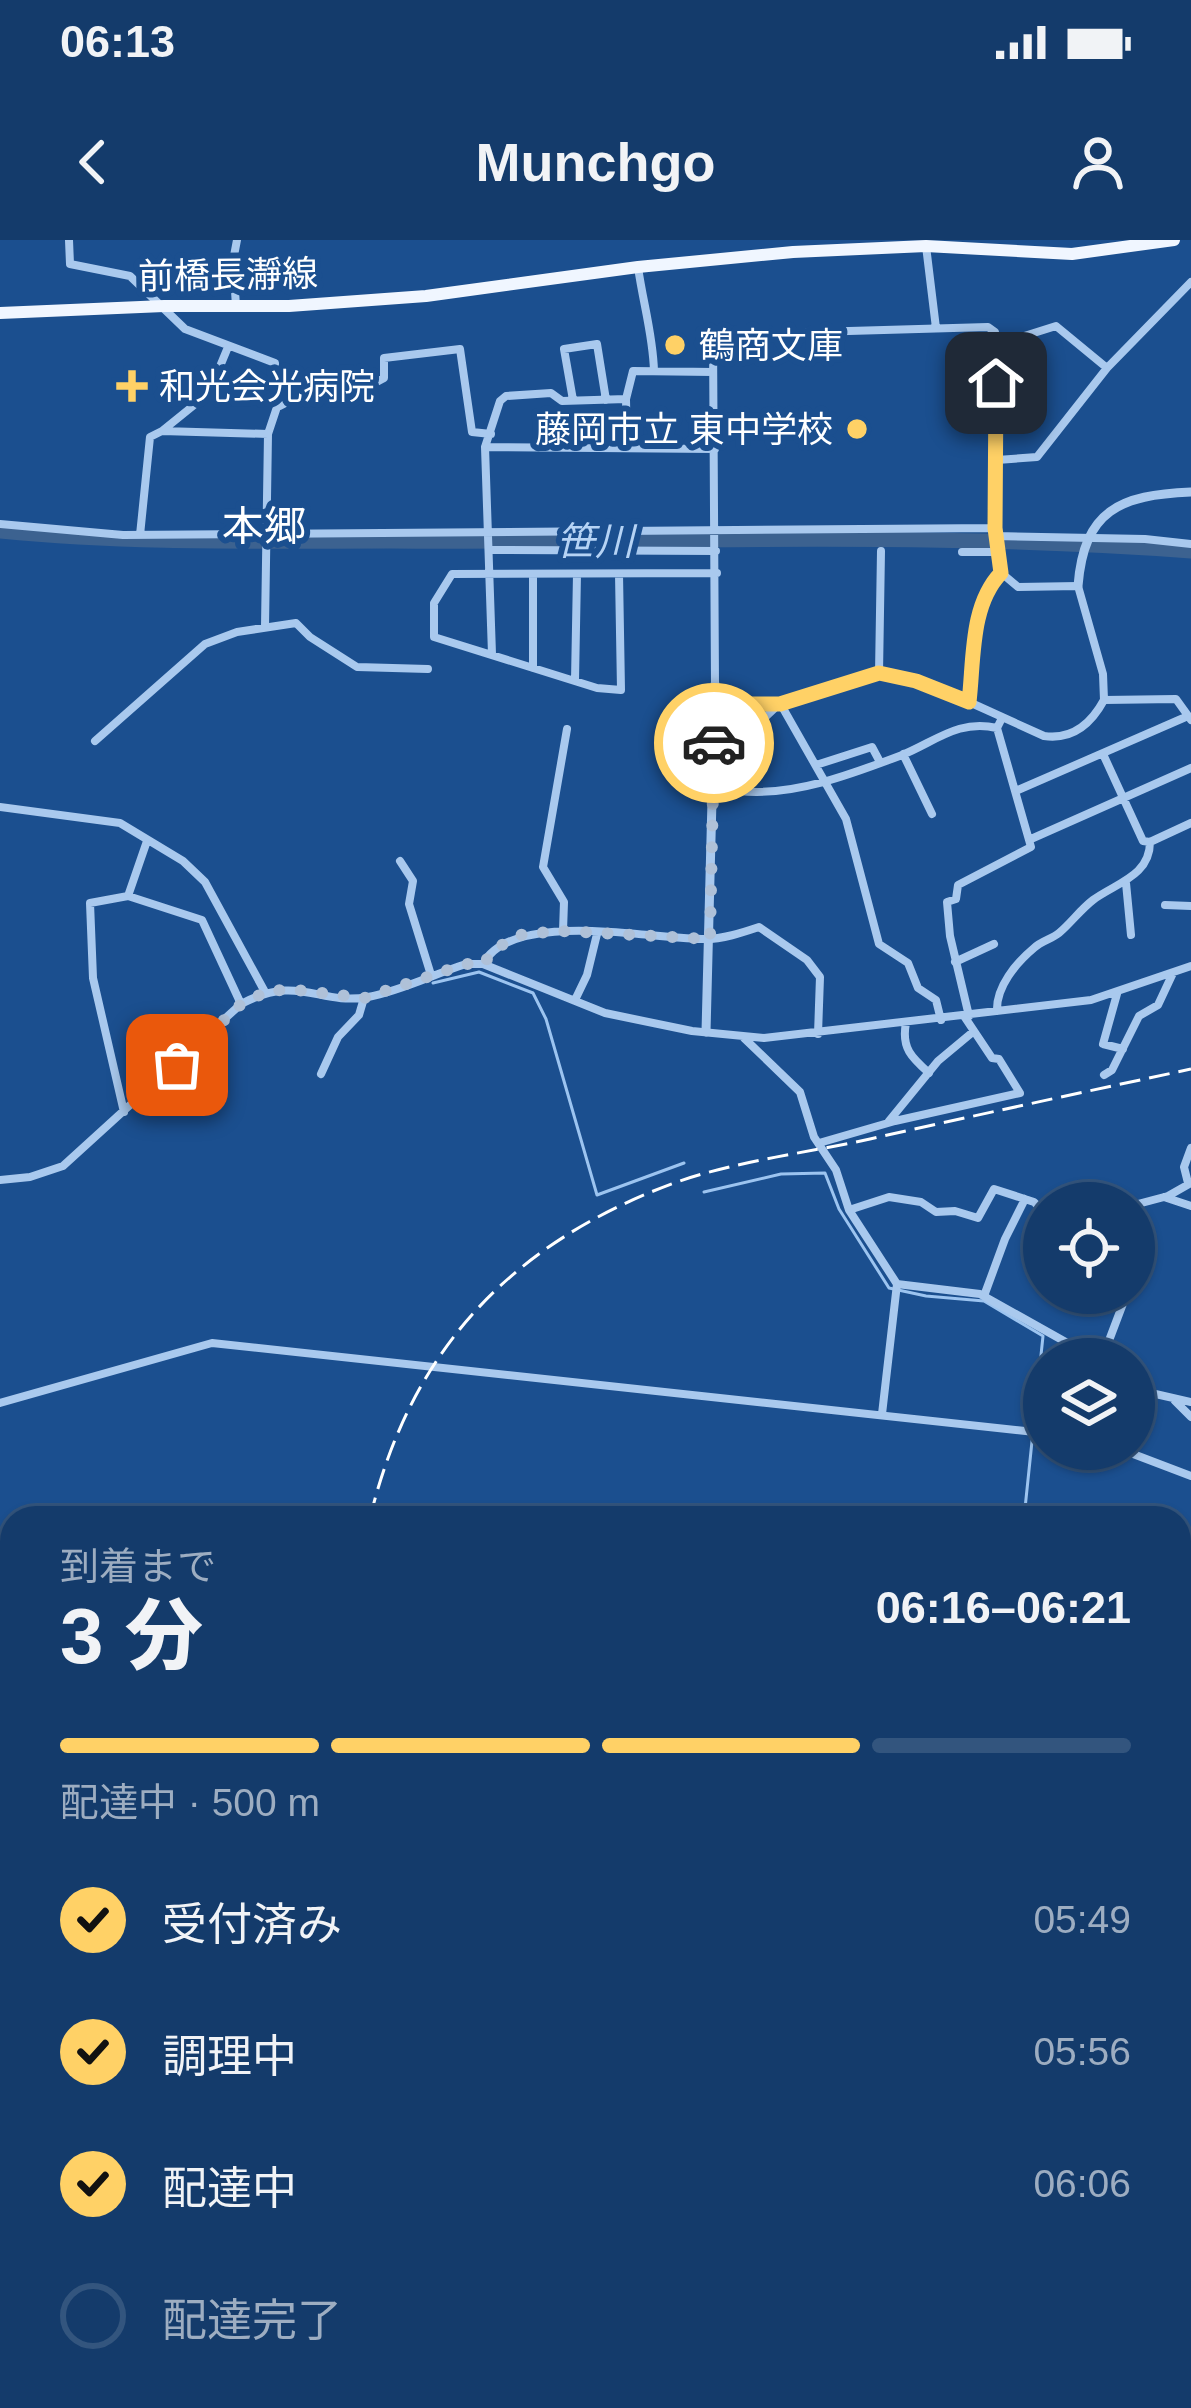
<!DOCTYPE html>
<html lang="ja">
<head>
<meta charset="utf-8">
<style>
  :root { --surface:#143b6b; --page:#214673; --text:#f1f3f6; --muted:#9dadc1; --line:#33557e; --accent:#ffd166 }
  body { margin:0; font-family:Arial,"Noto Sans JP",sans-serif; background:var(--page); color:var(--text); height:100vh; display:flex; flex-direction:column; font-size:45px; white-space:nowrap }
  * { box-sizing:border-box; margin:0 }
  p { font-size:39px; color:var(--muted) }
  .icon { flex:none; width:66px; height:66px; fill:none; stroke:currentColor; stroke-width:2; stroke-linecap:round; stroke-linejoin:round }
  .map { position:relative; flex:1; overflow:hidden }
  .details { position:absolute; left:0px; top:1266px; width:1191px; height:903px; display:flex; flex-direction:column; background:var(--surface); border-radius:36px 36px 0 0; box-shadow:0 3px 9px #0004,0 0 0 3px var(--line) }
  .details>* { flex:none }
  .buttons { position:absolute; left:1023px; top:942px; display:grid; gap:24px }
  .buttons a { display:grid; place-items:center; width:132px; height:132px; border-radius:50%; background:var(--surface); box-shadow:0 3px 9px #0004,0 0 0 3px var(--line); font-size:60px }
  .pin { position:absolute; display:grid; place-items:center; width:102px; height:102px; color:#fff; margin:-51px; border-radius:24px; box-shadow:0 6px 18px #0006 }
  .courier { position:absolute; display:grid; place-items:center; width:120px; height:120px; margin:-60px; border:9px solid #ffd166; border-radius:50%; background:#fff; color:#222; box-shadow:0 3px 15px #0007 }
  .summary em { font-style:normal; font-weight:800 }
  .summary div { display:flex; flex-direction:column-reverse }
  .summary { display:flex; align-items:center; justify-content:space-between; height:204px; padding:0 60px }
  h1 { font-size:78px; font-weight:800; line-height:90px }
  .bar { display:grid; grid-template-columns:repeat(4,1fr); gap:18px 12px; align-content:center; height:144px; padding:0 60px }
  .bar i { height:15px; border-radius:9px; background:var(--line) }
  .bar .on { background:var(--accent) }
  .bar p { grid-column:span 4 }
  ol { padding:0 60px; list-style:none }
  li { display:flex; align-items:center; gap:36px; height:132px }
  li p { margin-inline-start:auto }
  li .icon { padding:12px; border-radius:50%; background:var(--accent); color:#111; stroke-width:4 }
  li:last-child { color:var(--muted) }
  li i { width:66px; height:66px; border:6px solid var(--line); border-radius:50% }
  .status { display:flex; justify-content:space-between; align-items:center; height:84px; padding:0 60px; background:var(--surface); direction:ltr }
  .status svg { height:33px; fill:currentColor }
  header { display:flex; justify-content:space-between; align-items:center; height:156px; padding:0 60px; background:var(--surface); font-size:54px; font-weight:800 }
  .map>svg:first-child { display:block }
  .water { fill:#3c6290; stroke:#9cc4f0; stroke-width:3 }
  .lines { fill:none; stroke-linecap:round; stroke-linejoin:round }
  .stream { stroke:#9cc4f0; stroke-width:3 }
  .river { stroke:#3c6290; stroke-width:15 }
  .minor { stroke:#a9c9ee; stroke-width:8 }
  .tertiary { stroke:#a9c9ee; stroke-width:9 }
  .primary { stroke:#f0f6ff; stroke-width:12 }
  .rail { stroke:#fff; stroke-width:3; stroke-dasharray:21 9; stroke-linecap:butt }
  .done { stroke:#afc1d8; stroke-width:12; stroke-dasharray:0 21.6 }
  .route { stroke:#ffd166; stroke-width:15 }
  .poi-dot { fill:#ffd166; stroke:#1b4f8f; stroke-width:4.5 }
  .labels { text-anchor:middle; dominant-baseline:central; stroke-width:12; stroke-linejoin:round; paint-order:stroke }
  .street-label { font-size:36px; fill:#fff; stroke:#1b4f8f }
  .poi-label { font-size:36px; fill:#fff; stroke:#1b4f8f; text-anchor:start }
  .water-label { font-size:39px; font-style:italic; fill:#b5d3f5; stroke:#1b4f8f }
  .quarter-label { font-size:42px; fill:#fff; stroke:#1b4f8f }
</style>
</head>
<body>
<div class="status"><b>06:13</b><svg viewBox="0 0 49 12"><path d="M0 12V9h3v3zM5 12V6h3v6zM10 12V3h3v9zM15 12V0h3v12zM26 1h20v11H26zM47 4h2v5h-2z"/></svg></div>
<header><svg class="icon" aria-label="back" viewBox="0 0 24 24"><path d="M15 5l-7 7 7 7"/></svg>Munchgo<svg class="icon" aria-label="person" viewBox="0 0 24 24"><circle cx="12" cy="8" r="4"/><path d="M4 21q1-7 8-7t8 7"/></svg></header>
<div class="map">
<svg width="1191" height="2168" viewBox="0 0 1191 2168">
  <rect width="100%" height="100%" fill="#1b4f8f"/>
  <path class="water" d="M0,1752L12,1754V1974L0,1973Z"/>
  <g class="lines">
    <path class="stream" d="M433,743L479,732L533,753L546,779L597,955L684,923
      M704,952L781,934L825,933L839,969L889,1048L926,1056L984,1061L1043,1096L1024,1278
      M1179,1545L1191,1547"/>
    <path class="river" d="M0,291C131,304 260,301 391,301C657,303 925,291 1191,311"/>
    <path class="minor" d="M69,0L70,24L130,36L185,89L275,123L277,167L268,194L265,387
      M926,6L936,88
      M638,27C643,63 653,95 654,131
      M236,66L233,21L237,0
      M996,105L1056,86L1107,128
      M626,159L627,208
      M573,160L564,109L597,104L606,160
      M277,167C287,164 294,156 304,153C335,144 346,160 384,138V118L460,109L472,192L491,194
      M162,191L209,153L228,107
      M485,207L715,209
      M997,220L1037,217L1107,128L1191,42
      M0,284L123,295L995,288
      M140,295L150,197L162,191L268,194
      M996,296L1145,299L1191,304
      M489,310L716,311
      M962,312H996
      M1001,333C970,365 974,420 969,462L1044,496C1072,500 1091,484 1104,460
      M533,334V428
      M619,334L621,450L597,448L434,397V363L452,334L717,333
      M492,414L485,207L500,161L506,156L551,153L562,161L626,159L633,131L713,132
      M879,433L881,311
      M575,440L577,334
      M715,444L713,95L988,87L995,92L996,105L995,288L999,331L1018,347L1078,346L1103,434L1104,460L1176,459L1191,480
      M969,462L916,441L879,433L780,463L759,483L736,520L739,551C792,557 852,534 902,515C936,501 959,479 997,488
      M714,465L780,463L846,579L879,704L908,723L918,748L936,760L941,780
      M95,501L205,404L237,392L296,383L310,397L357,427L428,429
      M903,514L932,574
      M1103,514L1143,601L1150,602
      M816,525L872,507L880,522
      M1018,550L1188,476
      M0,567L120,583L183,621L205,642L265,752
      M1031,599L1191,528
      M400,621L413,641L409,664L431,735
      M1126,643L1131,695
      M128,656L147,601
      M1165,665L1191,666
      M563,691L564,662L543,627L567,489
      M955,722L994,704
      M483,724C512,669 651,699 705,699C723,699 741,693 759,687L807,720L820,737L818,794
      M1117,754L1103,804L1123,809
      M575,760L587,735L597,694
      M997,771C996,747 1016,723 1034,708C1041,701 1052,699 1059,693C1071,683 1080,670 1093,660C1116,643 1150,636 1150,602L1191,583
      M969,776L950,696L947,662L956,659L958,645L1031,607L997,488L1002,478
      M906,783C901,808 912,818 929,833
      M744,798L800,852L814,897L836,930L849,970L897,1044L882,1174
      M321,834L338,797L359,775L364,758
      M1104,835L1112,830L1139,776L1158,765L1173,733
      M124,872L93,738L90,663L128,656L202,680L241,764
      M889,881L938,821L974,791
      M819,903L895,881L1020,853L999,819L992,818L964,776
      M0,940L30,937L63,926L241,764C300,733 318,766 368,757C401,751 434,734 466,724H483L605,773L692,791L764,798L1091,760L1191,726
      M1188,943L1184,927L1191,908
      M1164,957L1191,966
      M1134,965L1168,956L1191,943
      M849,970L889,957L921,962L936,972L955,971L978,978L994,949L1034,962L1044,972
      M897,1044L980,1054L1096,1119
      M984,1056L1005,999L1025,959
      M1102,1119L1127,1053
      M1134,1146L1138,1150L1191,1162
      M1175,1161L1191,1177
      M0,1163L212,1103L1044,1193
      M1120,1209L1191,1236
      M642,2157L644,2168
      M328,2168L329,2157"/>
    <path class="tertiary" d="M1078,346C1084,270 1120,255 1191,252
      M706,792L715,444
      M0,2126H12
      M918,2157L948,2168"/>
    <path class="primary" d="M0,73L164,66H289L426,56L638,27L793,12L926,6L1072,14L1174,0"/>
    <path class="rail" d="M370,1278C411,1109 512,1003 674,943C736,921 806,913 870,899C977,875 1084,852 1191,829
      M312,2168L313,2157"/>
  </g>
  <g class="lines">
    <path class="done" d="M177,825L241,764L266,752L288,749L364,758L466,724H483L496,708L523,694L562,691L710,699L714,503"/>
    <path class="route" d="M714,503V464H780L879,433L916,441L969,462C974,420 970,365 1001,333L995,288L996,143"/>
  </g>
  <g class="poi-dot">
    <circle cx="675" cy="105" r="12"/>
    <path d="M126 128h12v12h12v12h-12v12h-12v-12h-12v-12h12z"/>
    <circle cx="857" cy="189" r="12"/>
  </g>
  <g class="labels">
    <g class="street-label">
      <text transform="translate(228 35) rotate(-1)">前橋長瀞線</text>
    </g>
    <g class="poi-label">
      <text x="699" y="105">鶴商文庫</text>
      <text x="159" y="146">和光会光病院</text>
      <text x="833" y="189" text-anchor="end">藤岡市立 東中学校</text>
    </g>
    <g class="water-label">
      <text x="595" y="301">笹川</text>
    </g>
    <g class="quarter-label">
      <text x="264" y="286">本郷</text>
    </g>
  </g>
</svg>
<div class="buttons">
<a><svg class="icon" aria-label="locate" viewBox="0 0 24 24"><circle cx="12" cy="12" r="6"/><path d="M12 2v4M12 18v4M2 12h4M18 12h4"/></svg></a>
<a><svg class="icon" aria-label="layers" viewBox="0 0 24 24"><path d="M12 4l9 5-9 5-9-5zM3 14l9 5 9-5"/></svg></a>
</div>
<div class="pin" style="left:177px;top:825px;background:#ea580c"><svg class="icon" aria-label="bag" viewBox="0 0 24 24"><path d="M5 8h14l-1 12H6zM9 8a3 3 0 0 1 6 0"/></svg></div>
<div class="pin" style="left:996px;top:143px;background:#1f2937"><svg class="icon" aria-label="home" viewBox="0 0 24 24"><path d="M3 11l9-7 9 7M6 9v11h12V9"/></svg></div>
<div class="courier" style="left:714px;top:503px"><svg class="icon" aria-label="car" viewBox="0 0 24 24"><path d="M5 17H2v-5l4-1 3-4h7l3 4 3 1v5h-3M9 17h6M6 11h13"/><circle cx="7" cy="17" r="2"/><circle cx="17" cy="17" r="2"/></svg></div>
<section class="details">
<div class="summary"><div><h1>3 分</h1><p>到着まで</p></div><em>06:16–06:21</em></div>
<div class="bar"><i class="on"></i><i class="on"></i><i class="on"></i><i></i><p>配達中 · 500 m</p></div>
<ol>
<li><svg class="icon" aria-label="check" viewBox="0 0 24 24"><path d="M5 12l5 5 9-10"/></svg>受付済み<p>05:49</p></li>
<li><svg class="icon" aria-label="check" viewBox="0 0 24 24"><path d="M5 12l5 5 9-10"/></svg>調理中<p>05:56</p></li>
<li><svg class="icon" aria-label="check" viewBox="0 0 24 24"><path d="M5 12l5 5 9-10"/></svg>配達中<p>06:06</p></li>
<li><i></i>配達完了</li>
</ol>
</section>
</div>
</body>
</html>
